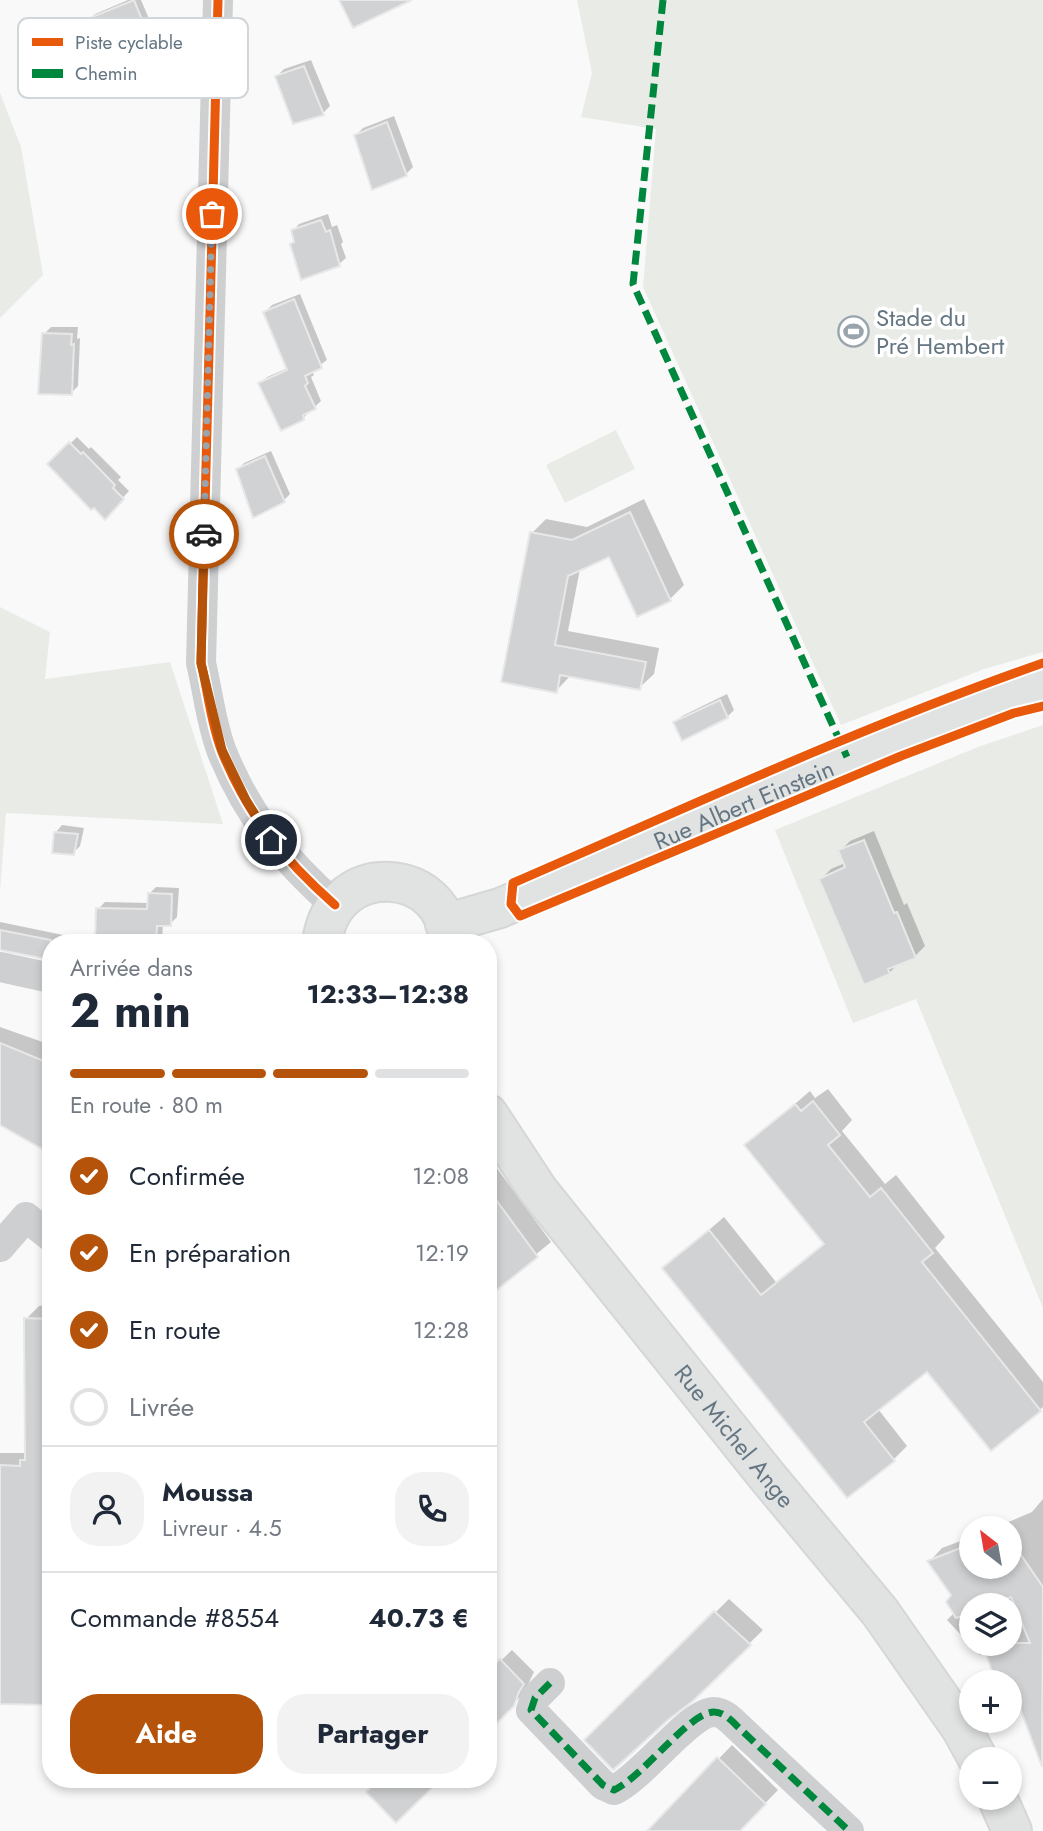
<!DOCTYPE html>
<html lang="fr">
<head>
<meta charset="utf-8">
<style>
  :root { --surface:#fff; --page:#f2f2f3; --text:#1f2937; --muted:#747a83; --line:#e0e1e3; --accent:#b45309 }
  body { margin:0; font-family:Jost,sans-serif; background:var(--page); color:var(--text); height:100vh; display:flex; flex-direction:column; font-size:26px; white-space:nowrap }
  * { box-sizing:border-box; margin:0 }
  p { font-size:23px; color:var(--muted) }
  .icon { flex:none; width:38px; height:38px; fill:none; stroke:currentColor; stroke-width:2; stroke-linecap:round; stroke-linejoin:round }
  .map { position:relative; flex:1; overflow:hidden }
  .drawer { position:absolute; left:42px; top:934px; width:455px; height:854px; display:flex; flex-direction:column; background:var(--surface); border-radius:28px; box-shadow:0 4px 10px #0003 }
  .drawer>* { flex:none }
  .needle { width:46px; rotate:329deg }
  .fabs { position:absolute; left:959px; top:1516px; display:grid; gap:14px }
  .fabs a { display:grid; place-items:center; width:63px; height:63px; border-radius:50%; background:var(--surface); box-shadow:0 4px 10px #0003; font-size:35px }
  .pin { position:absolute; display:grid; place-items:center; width:60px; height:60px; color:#fff; margin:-30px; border:4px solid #fff; border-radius:50%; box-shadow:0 2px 7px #0007 }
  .courier { position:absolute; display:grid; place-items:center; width:70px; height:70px; margin:-35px; border:5px solid #b45309; border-radius:50%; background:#fff; color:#222; box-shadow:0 2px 9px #0007 }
  .summary em { font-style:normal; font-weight:700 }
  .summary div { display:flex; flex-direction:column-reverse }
  .summary { display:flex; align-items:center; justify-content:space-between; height:119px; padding:0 28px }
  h1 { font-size:46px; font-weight:700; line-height:52px }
  .bar { display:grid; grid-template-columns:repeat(4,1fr); gap:10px 7px; align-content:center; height:84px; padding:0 28px }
  .bar i { height:9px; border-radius:5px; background:var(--line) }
  .bar .on { background:var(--accent) }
  .bar p { grid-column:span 4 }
  .line { display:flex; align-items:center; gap:18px; padding:0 28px; border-top:2px solid var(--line) }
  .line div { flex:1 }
  .round { display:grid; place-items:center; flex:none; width:74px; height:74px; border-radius:28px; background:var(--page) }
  ol { padding:0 28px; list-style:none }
  li { display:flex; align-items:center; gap:21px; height:77px }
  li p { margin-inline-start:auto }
  li .icon { padding:7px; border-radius:50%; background:var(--accent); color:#fff; stroke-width:4 }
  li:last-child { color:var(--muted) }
  li i { width:38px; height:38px; border:4px solid var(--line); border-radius:50% }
  .cta { display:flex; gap:14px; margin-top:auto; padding:14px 28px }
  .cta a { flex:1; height:80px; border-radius:28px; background:var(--accent); color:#fff; font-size:28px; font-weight:700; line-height:80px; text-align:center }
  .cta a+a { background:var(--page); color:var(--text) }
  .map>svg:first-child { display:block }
  .green { fill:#e8ebe6 }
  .shadow { fill:#0003; fill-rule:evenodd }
  .building { fill:#d0d2d3; stroke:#e8e8e8; stroke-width:2 }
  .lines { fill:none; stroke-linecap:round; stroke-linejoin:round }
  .secondary-casing { stroke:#d5d6d7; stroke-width:42 }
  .street { stroke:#cecfd0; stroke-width:30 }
  .secondary { stroke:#e1e2e2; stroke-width:38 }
  .quiet { stroke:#00873e; stroke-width:7; stroke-dasharray:14 7; stroke-linecap:butt }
  .cycleway-casing { stroke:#fff; stroke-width:13 }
  .cycleway { stroke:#e8590c; stroke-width:9 }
  .done { stroke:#99a4ac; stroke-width:7; stroke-dasharray:0 12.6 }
  .route { stroke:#b45309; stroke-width:9 }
  .labels { text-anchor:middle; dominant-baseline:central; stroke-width:7; stroke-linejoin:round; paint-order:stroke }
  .poi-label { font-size:24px; fill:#657683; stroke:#fff; text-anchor:start }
  .street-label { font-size:24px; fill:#657683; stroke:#fff }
  .key { fill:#fff; stroke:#d1d6da; stroke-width:2 }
  .key-label { font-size:19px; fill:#657683 }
</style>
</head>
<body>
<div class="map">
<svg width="1043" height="1831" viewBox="0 0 1043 1831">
  <rect width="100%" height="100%" fill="#f9f9f9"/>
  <path class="green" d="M577,0H1043V652L984,669L841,725L643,287L656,129L581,117L592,73Z
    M0,93L21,147L43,275L0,318Z
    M616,430L635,469L565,503L546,465Z
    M0,607L50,632L45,679L170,662L223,824L6,813L0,892Z
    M1043,725V1308L916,999L853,1023L775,830L978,747Z"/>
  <path class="shadow" d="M128,0H141L161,47L155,53L110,33L89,20L95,14Z
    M311,60L330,106L323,113L277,76L284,69Z
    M394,116L413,167L406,174L356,135L363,128Z
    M328,214L332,227L337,225L343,242L341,244L346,258L339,264L296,241L293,231L299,224Z
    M300,294L327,360L312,371L314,375L311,377L321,401L303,418L261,384L267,377L288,368L265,312L272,305Z
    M51,327H78L77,339L80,338L78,386L71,393L44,334Z
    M77,437L89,449L91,447L121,477L118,480L129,491L105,517L50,464Z
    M271,451L290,494L284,500L238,470L244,463Z
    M644,499L684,585L670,599L610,555L580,569L568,631L659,648L654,674L639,688L571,675L556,691L532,533L546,519L587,527Z
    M727,694L734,710L727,717L682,738L675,723L682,716Z
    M62,825L84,828L80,846L73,853L56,832Z
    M874,831L904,905L907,903L925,946L915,956L899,963L889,973L821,879L831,869L845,863L840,851L850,841Z
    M156,887L179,888L177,917L170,924H163L162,940L158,943H96L98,909L105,902L149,903V894Z
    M0,922L63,935L62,943L0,949Z
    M0,1027L51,1045V1152L0,1123Z
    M828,1089L852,1120L842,1131L885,1184L896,1175L945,1237L935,1248L1043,1382V1407L991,1449L927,1370L878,1409L907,1446L893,1460L665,1268L724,1217L776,1282L825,1243L747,1145L810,1091L815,1098Z
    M488,1156L551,1242L488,1294Z
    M51,1304V1703H0V1453H26V1319L39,1306Z
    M1043,1499V1724L1029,1730L1010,1682L987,1651L980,1655L947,1620L955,1612L953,1595L929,1562L942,1548L971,1537V1566H1010V1528H994L1032,1512ZM971,1605H1010V1643H971Z
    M729,1599L763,1630L692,1700L587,1740Z
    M512,1650L534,1672L524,1693L488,1729V1673Z
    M732,1745L778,1790L738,1831H649Z"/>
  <path class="building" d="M134,0L156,54L123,69L108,35L94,36L87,19Z
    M339,0H412L353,28Z
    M304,66L324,115L293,124L275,76Z
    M387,122L407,176L372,190L354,135Z
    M321,220L326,232L330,230L340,266L301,280L290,244L294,242L291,230Z
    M294,299L322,368L305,376L308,383L305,386L316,409L303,415L304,420L281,431L258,383L287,370L263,312Z
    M42,333L72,334L71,345L74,344L72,395L38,394Z
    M69,442L81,454L83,452L115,485L113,488L124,499L105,520L94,508L91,510L47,464Z
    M265,456L285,502L253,518L236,469Z
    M630,512L671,601L637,617L609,557L568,576L555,645L646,662L640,690L560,675L557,693L501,682L530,532L572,540Z
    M720,700L728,718L682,741L673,722Z
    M54,832L78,834L74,855L52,853Z
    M864,840L894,913L897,912L916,958L888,969L890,974L864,985L819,879L845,867L838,850Z
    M148,893L172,894L171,926H157L156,943H95L96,908L147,909Z
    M0,930L51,940V960L0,950Z
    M0,1043L51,1064V1154L0,1125Z
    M813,1101L840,1135L828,1145L870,1197L881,1188L933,1253L922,1262L1041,1411L991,1451L927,1372L864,1422L895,1461L847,1498L662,1268L709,1230L761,1295L824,1244L744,1145L795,1104L801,1111Z
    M488,1189L538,1257L488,1297Z
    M24,1318L51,1319V1546H46L47,1649H51V1705L0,1704V1465L20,1466V1460H25Z
    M1010,1539L1043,1587L1042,1767L1010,1682H996L982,1643H1030L1011,1597L991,1605H971V1613L956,1618L946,1602L951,1595L927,1561L971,1544V1566H1010Z
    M714,1611L751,1645L693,1701L668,1720L613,1770L584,1740Z
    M500,1659L524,1684L519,1692L514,1706L488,1732V1670Z
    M717,1757L766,1804L740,1831H647Z
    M378,1780H440L396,1823L366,1792Z"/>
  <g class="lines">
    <defs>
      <g id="secondary">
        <path id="s1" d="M445,924L500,908L913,732L1043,686"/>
        <path d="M322,943C333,854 451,869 448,943"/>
        <path id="s2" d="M488,1114L538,1190L766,1475L880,1612L961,1728L978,1759"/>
        <path d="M997,1797L1012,1831"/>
      </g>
    </defs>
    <use href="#secondary" class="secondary-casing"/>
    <path class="street" d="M218,0L201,663C208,692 211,724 222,752C248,816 284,860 335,905
      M0,967L51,978
      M0,1247L26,1217L51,1237
      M550,1683L535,1698L531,1710L603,1785L614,1790C643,1777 689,1712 714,1712C723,1712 731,1720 737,1726L849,1831"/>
    <use href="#secondary" class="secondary"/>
    <path class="quiet" d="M663,0L633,284L847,757
      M550,1683L535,1698L531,1710L603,1785L614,1790C643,1777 689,1712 714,1712C723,1712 731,1720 737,1726L849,1831"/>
    <defs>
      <path id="cycleway" d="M218,0L201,663C208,692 211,724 222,752C248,816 284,860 335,905
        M1043,663C863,726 688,807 513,883L511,904L520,916L901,756L1014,713L1043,706"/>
    </defs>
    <use href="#cycleway" class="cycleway-casing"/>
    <use href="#cycleway" class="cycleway"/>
  </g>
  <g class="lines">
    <path class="done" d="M204,534L212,214"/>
    <path class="route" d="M204,534L201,663L222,750L246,800L271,840"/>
  </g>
  <defs>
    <symbol id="stadium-ring" viewBox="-11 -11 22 22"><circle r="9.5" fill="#fff" stroke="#99a4ac" stroke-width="1.5"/><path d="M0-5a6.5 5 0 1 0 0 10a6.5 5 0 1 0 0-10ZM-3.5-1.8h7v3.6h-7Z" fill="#99a4ac"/></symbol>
  </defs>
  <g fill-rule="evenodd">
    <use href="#stadium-ring" x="836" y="314" width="35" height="35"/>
  </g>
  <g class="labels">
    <g class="poi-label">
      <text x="876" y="317">Stade du<tspan x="876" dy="28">Pré Hembert</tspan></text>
    </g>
    <g class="street-label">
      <text stroke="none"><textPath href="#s1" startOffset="322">Rue Albert Einstein</textPath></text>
      <text stroke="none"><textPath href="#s2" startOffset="406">Rue Michel Ange</textPath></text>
    </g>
  </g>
  <rect x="18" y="18" width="230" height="80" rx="10" class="key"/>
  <rect x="32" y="38" width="31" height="8" fill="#e8590c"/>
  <rect x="32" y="69" width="31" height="9" fill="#00873e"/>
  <g class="key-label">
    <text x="75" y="49">Piste cyclable</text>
    <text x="75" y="80">Chemin</text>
  </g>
</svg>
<div class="fabs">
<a><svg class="needle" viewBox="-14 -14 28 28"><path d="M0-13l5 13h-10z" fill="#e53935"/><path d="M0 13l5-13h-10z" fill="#747a83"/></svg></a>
<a><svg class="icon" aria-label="layers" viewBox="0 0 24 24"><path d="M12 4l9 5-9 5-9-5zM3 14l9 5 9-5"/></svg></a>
<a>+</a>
<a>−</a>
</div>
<div class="pin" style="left:212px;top:214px;background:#ea580c"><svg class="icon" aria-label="bag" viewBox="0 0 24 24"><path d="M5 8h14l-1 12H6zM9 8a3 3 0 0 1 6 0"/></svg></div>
<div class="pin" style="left:271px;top:840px;background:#1f2937"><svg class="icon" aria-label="home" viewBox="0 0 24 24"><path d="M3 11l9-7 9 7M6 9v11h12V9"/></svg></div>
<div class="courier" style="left:204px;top:534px"><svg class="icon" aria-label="car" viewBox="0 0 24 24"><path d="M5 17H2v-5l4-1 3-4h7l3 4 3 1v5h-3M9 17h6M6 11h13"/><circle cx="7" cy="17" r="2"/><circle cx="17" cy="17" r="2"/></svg></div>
<section class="drawer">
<div class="summary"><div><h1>2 min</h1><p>Arrivée dans</p></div><em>12:33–12:38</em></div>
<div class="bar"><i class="on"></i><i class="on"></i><i class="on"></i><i></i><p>En route · 80 m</p></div>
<ol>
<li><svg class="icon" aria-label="check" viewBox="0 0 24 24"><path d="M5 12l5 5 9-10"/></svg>Confirmée<p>12:08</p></li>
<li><svg class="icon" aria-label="check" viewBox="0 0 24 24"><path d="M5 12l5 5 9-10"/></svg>En préparation<p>12:19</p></li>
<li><svg class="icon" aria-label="check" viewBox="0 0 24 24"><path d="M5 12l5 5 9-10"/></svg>En route<p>12:28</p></li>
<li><i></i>Livrée</li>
</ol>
<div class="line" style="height:126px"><a class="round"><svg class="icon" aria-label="person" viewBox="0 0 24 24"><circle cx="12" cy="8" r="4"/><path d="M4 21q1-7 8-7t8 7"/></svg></a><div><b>Moussa</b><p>Livreur · 4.5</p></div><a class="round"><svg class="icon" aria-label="phone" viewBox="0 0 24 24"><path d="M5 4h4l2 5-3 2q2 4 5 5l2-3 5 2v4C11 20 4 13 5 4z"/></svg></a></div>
<div class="line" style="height:91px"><div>Commande #8554</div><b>40.73 €</b></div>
<div class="cta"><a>Aide</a><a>Partager</a></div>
</section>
</div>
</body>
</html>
